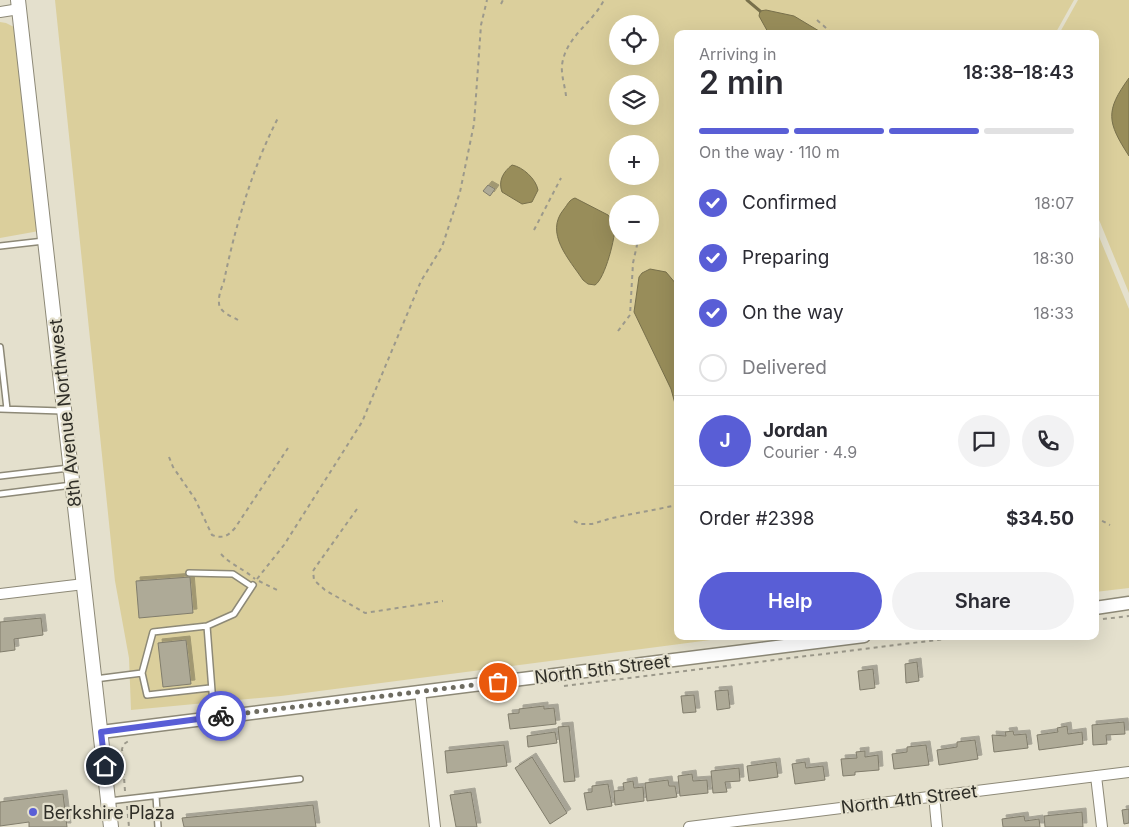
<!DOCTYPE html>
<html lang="en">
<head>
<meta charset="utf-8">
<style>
  :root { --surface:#fff; --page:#f2f2f3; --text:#2b2b33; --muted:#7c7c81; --line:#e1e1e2; --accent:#595ed6 }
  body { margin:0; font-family:Inter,sans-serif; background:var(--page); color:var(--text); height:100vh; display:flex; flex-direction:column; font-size:19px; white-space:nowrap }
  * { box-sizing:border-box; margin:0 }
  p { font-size:16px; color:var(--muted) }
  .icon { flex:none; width:28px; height:28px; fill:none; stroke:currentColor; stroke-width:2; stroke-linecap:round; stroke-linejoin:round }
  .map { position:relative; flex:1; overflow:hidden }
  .sheet { position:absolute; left:674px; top:30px; width:425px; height:610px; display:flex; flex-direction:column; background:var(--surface); border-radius:10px; box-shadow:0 5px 20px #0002 }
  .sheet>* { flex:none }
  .controls { position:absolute; left:609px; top:15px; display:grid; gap:10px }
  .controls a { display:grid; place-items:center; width:50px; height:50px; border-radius:50%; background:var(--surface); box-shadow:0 5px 20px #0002; font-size:25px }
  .pin { position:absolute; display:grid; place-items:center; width:42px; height:42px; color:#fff; margin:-21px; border:2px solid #fff; border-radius:50%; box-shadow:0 1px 5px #0007 }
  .courier { position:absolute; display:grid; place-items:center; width:50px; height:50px; margin:-25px; border:4px solid #595ed6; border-radius:50%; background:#fff; color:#222; box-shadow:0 1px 6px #0007 }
  .overview em { font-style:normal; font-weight:600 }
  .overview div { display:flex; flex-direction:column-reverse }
  .overview { display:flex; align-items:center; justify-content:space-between; height:85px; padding:0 25px }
  h1 { font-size:32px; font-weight:600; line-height:38px }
  .bar { display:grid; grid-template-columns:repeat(4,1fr); gap:8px 5px; align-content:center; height:60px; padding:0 25px }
  .bar i { height:6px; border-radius:4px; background:var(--line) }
  .bar .active { background:var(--accent) }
  .bar p { grid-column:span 4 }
  .line { display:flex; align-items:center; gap:12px; padding:0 25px; border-top:1px solid var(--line) }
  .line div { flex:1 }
  .round { display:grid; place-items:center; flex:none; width:52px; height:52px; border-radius:26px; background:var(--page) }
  ol { padding:0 25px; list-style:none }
  li { display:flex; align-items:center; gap:15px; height:55px }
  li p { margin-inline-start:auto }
  li .icon { padding:5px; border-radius:50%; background:var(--accent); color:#fff; stroke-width:4 }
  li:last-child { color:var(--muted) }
  li i { width:28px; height:28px; border:2px solid var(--line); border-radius:50% }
  .button { display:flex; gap:10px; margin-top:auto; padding:10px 25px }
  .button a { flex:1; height:58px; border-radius:30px; background:var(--accent); color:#fff; font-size:20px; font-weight:600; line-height:58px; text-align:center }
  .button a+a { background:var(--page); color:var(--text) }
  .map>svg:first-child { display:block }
  .green { fill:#dbcf9c; fill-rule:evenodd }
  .water { fill:#988d5a; stroke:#78704b }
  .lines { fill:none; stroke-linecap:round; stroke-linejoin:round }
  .stream { stroke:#78704b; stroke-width:3 }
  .building { fill:#aeaa97; stroke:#817d6c; filter:url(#shadow) }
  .service-casing { stroke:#8d8977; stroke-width:8 }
  .minor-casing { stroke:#8d8977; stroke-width:12 }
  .tertiary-casing { stroke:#8d8977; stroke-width:15 }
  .secondary-casing { stroke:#8d8977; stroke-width:16 }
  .path { stroke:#9c998b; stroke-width:2; stroke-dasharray:4 4; stroke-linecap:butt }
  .service { stroke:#fff; stroke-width:5 }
  .minor { stroke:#fff; stroke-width:10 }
  .tertiary { stroke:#fff; stroke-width:12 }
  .secondary { stroke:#fff; stroke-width:14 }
  .done { stroke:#6e6c61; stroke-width:5; stroke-dasharray:0 9 }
  .route { stroke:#595ed6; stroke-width:6 }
  .poi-dot { fill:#595ed6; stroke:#e4e0cd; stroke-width:2 }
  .labels { text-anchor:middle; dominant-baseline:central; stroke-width:4.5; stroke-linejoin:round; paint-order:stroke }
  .street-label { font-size:18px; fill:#2f2e27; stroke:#e4e0cd }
  .poi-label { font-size:18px; fill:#2f2e27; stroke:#e4e0cd; text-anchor:start }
</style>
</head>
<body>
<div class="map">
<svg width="1129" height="827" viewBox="0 0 1129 827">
  <defs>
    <filter id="shadow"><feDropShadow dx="4" dy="-4" stdDeviation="0" flood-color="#0004"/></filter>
  </defs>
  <rect width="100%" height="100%" fill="#e4e0cd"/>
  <path class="green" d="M55,0H1074L1055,34H678V636H741L281,696L131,710L129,658L115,581ZM618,24H650V56H618ZM618,84H650V116H618ZM618,144H650V176H618ZM618,204H650V236H618Z
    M1078,0H1129V293L1095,210V34H1059Z
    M0,22L6,23L14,27L39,231L0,238Z
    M1095,227L1129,309V588L1095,592Z"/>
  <path class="water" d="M766,10L794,16L824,34H769L759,16L760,11Z
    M1129,78V156C1107,122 1105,111 1129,78Z
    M512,165C523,167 536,179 538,190L532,202L522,204L502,192C498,181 503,172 512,165Z
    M575,198L608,215L615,224C616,236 605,279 595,285L588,284L583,280C569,259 544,233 564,209C568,204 569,200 575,198Z
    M650,269L666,272L677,285V411L671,389L634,312L639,277L642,273Z"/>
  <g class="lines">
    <path class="stream" d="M747,0L760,11"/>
  </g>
  <path class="building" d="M488,185L495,189L490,196L483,191Z
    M190,577L193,613L139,618L136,581Z
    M41,618L43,635L14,639L15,650L0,652V622Z
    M186,640L191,684L163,687L158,643Z
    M917,662L919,681L906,683L905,664Z
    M873,669L875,688L860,690L858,671Z
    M728,690L730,708L717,710L715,691Z
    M694,695L696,712L683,713L681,696Z
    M544,706V709L554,708L556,724L510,729L508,714L519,713V709Z
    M1124,722L1125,734L1106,735L1107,744L1093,745L1092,725Z
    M569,726L575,781L564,782L558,727Z
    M1067,726L1068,734L1082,732L1083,744L1039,750L1037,735L1058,732L1057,728Z
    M1013,731L1014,735L1026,734L1028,748L994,752L992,735L1006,736L1005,732Z
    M555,732L557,743L528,747L527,736Z
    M975,740L978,759L939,765L937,750L957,747V742Z
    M504,745L507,766L447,773L445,751Z
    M926,745L929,765L894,769L892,754L907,752V747Z
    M865,751V757L878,755L879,770L855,772V775L843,776L841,759L857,758L856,752Z
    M532,757L567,813L550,824L515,768Z
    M776,762L778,777L749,781L747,766Z
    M805,762L806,768L823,766L825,780L795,784L792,764Z
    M739,768L740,781L725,782L727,792L713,793L711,771Z
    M692,774L693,781L707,780L708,793L680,796L678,776Z
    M668,780L669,786H675L677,797L647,801L645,783Z
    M633,781L634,788L643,787L644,801L615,805L614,791L624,790L623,783Z
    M608,784L612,806L587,810L584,793L592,792V786Z
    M471,792L477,827H456L450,795Z
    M63,794L67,827H29V822L0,826V802Z
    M313,805L316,827H184L182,818Z
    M1129,809V823L1124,824L1122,810Z
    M1082,812L1083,827H1045L1044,816Z
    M1024,816L1025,821L1039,819L1040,827H1003L1002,819Z"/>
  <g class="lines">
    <defs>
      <path id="service" d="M0,246L44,241
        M0,347L7,409
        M0,409L62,411
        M0,476L69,468
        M0,494L72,485
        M189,573L233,574L251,586
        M207,626L234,614L253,585
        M95,679L142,673
        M210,688L147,695L142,673L153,632L207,626L214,717
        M156,796L158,827
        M109,801L300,779"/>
      <path id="minor" d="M0,12L19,9
        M0,594L84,584
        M420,691L435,827
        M1096,776L1102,827
        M934,795L937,827
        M689,827L1129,772"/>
      <path id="tertiary" d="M1095,608L1129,603
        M101,732L864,636"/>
      <path id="secondary" d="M18,0L111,827"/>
    </defs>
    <use href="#service" class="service-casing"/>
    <use href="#minor" class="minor-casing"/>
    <use href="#tertiary" class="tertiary-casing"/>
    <use href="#secondary" class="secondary-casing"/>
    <path class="path" d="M501,4L503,0
      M817,20L833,34
      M566,96C565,86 561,75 562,65C566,36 592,24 604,0
      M534,230L561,178
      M238,320C231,316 219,312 219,303C218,296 222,287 224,281C235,227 253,166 278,118
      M618,331L630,315L633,263L639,236
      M169,457L173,467L195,499L212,535C223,539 228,536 235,528L288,448
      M357,509L317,565L313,571L314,580L325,590L365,613L443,601
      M1095,517L1110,525
      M574,521L580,524H592L612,518L678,505
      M221,554C231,565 244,569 255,579
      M257,579L284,545L362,422L421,281L442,247L460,192L474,124L481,25L487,0
      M259,581L277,590
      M1095,620L1129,616
      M564,686L969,636
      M125,791L122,749L124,744L130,740
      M127,806L129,827"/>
    <use href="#service" class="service"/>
    <use href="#minor" class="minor"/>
    <use href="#tertiary" class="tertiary"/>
    <use href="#secondary" class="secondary"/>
  </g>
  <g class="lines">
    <path class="done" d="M221,716L498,682"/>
    <path class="route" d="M105,766L101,732L221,716"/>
  </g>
  <circle class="poi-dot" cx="33" cy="812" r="5"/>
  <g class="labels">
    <g class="street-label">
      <text transform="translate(65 413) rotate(-96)">8th Avenue Northwest</text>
      <text transform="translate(602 669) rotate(-7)">North 5th Street</text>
      <text transform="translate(909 799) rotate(-7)">North 4th Street</text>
    </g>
    <g class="poi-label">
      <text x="43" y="812">Berkshire Plaza</text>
    </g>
  </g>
</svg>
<div class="controls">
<a><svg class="icon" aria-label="locate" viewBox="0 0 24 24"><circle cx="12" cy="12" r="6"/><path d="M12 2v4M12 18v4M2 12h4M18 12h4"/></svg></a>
<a><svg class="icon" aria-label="layers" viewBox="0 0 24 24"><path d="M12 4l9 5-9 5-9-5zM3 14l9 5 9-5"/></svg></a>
<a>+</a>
<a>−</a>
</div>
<div class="pin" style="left:498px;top:682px;background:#ea580c"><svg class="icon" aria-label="bag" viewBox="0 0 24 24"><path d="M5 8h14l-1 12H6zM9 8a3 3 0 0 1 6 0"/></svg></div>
<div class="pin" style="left:105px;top:766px;background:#1f2937"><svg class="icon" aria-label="home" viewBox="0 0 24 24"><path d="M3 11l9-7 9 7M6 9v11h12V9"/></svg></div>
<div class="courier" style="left:221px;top:716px"><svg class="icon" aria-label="bike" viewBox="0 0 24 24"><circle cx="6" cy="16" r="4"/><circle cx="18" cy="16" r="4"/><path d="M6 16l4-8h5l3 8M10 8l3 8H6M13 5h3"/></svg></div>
<section class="sheet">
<div class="overview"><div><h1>2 min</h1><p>Arriving in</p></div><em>18:38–18:43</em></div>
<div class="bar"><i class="active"></i><i class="active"></i><i class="active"></i><i></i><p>On the way · 110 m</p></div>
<ol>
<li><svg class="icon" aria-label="check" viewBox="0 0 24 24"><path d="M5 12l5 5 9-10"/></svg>Confirmed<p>18:07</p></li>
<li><svg class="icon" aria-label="check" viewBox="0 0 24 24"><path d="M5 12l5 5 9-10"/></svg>Preparing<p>18:30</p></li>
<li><svg class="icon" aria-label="check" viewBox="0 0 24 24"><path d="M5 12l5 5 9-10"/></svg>On the way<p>18:33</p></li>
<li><i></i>Delivered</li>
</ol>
<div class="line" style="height:90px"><b class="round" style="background:var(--accent);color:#fff">J</b><div><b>Jordan</b><p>Courier · 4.9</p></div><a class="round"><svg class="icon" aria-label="chat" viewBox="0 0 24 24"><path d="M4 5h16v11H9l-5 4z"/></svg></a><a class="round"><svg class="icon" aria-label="phone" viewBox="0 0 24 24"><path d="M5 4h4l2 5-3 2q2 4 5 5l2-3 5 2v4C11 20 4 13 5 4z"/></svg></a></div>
<div class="line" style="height:65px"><div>Order #2398</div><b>$34.50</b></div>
<div class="button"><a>Help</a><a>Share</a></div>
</section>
</div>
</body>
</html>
